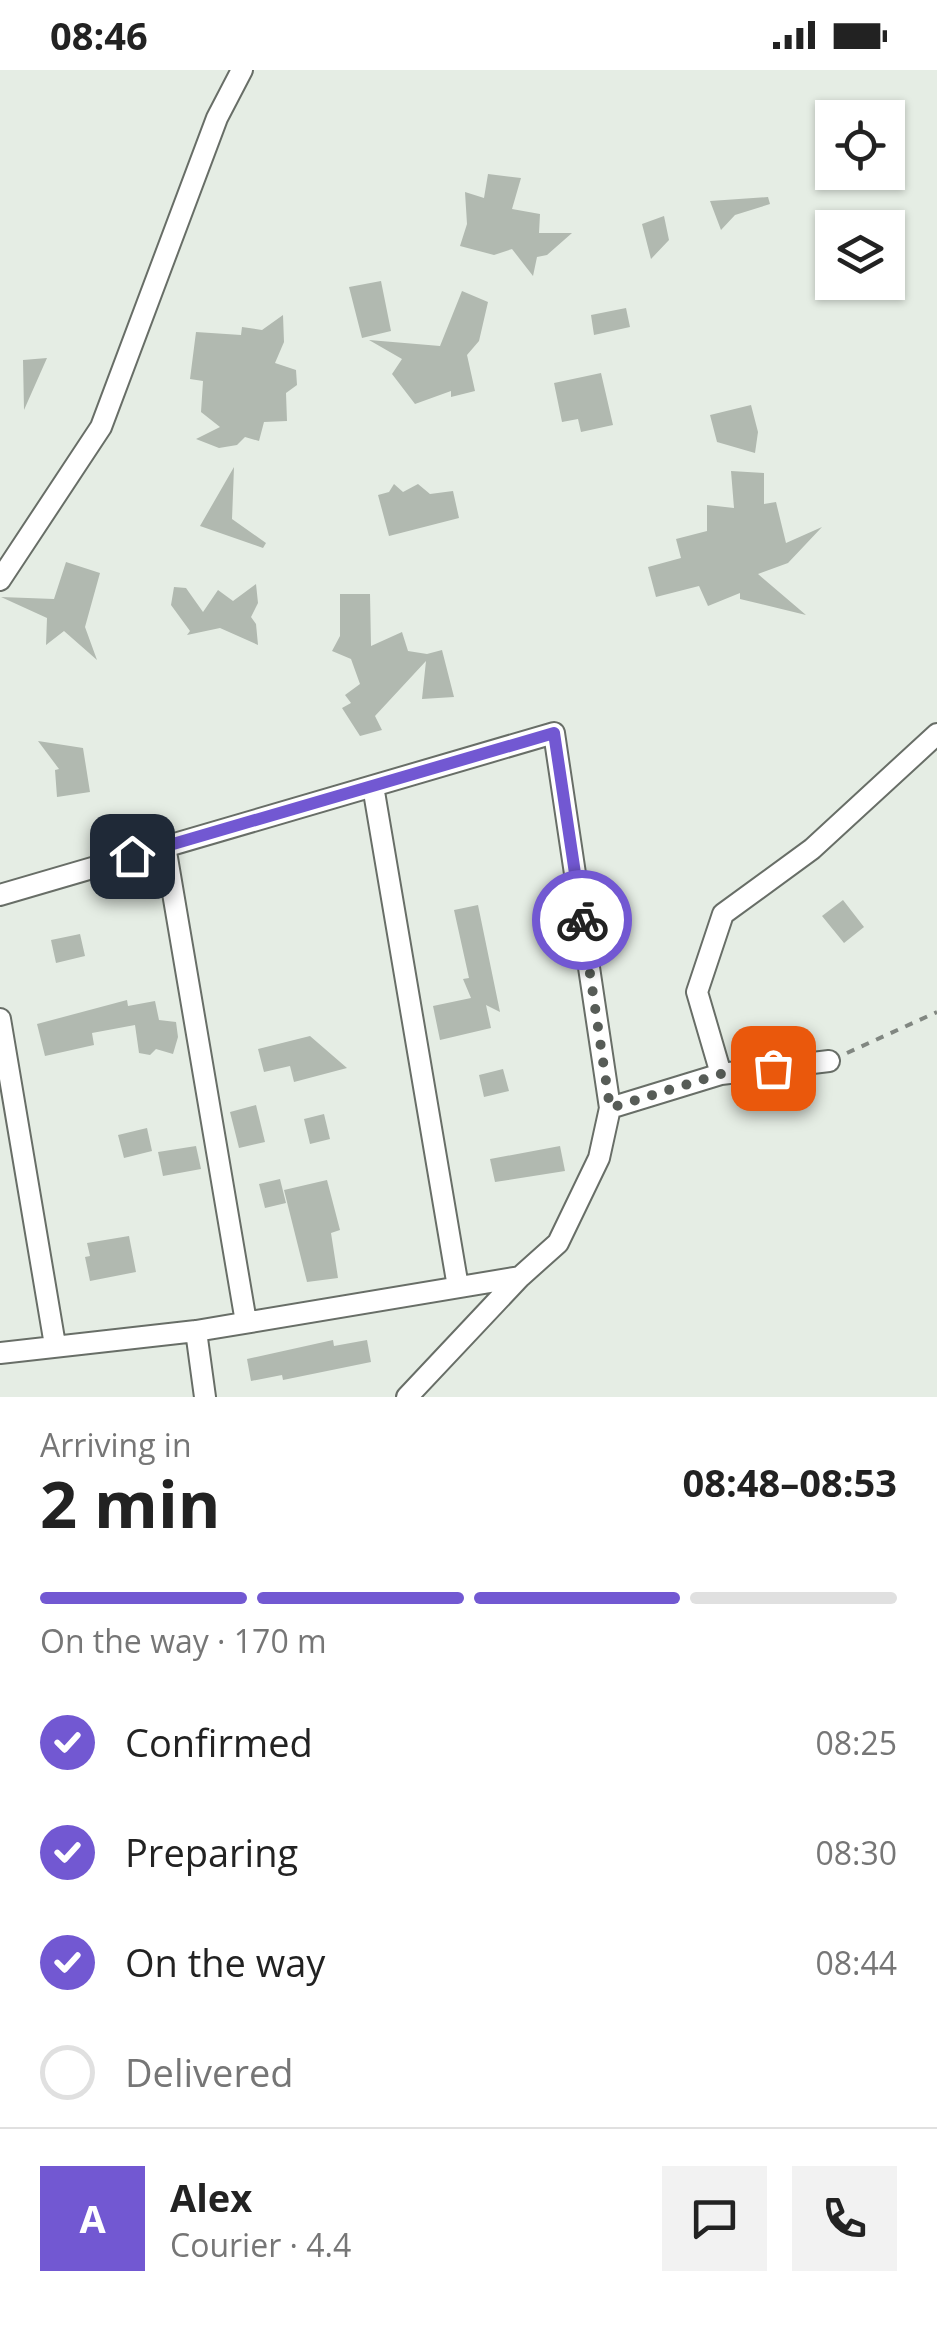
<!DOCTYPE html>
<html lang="en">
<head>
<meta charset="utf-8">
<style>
  :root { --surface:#fff; --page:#f2f2f2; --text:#222; --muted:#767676; --line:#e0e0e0; --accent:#7258d2 }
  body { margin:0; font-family:"Open Sans",sans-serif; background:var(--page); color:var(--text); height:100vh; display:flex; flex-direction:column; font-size:38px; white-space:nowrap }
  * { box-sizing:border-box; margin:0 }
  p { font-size:32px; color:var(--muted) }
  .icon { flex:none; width:55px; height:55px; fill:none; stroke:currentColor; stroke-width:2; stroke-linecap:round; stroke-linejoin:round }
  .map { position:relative; height:1327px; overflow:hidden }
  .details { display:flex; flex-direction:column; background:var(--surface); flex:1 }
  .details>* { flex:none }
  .tools { position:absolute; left:815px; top:30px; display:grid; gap:20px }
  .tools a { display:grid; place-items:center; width:90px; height:90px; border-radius:0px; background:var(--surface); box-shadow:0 2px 8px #0004; font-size:50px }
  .pin { position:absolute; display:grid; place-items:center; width:85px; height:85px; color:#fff; margin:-42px; border-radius:20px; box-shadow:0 5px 15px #0006 }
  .courier { position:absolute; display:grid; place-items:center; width:100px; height:100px; margin:-50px; border:8px solid #7258d2; border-radius:50%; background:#fff; color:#222; box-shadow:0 2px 12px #0007 }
  .head em { font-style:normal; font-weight:700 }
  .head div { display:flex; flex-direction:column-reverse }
  .head { display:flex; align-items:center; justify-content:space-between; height:170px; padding:0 40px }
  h1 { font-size:65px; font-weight:700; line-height:75px }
  .bar { display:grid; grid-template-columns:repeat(4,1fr); gap:15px 10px; align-content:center; height:120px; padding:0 40px }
  .bar i { height:12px; border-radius:8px; background:var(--line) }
  .bar .current { background:var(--accent) }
  .bar p { grid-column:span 4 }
  .line { display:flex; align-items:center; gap:25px; padding:0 40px; border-top:2px solid var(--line) }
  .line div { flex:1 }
  .round { display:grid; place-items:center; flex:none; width:105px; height:105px; border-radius:0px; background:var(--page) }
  ol { padding:0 40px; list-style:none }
  li { display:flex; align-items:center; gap:30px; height:110px }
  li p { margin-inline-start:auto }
  li .icon { padding:10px; border-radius:50%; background:var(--accent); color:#fff; stroke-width:4 }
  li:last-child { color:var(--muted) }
  li i { width:55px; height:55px; border:5px solid var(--line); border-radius:50% }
  .status { display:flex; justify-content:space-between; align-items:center; height:70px; padding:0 50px; background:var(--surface); direction:ltr }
  .status svg { height:28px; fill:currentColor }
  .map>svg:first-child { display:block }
  .building { fill:#b1b9b0 }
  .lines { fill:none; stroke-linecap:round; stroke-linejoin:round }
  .minor-casing { stroke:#686e67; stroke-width:24 }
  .path { stroke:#818781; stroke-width:4; stroke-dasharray:8 8; stroke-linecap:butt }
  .minor { stroke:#fff; stroke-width:20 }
  .done { stroke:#575c57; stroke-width:10; stroke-dasharray:0 18 }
  .route { stroke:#7258d2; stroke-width:12 }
</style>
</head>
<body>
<div class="status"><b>08:46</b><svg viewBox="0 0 49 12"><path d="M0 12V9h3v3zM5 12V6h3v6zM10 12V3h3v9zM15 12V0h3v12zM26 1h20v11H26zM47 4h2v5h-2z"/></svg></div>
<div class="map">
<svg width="937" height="1327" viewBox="0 0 937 1327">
  <rect width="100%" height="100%" fill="#e5ede4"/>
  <path class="building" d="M488,104L521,108L512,139L540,144L539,163H572L547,185L537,187L533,206L512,179L494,185L460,176L467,154L465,122L484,128Z
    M768,127L770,134L735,145L721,160L710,131Z
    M664,146L669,170L651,189L642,154Z
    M381,211L391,261L362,268L349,217Z
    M462,221L488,232L479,271L467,285L475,321L451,327V321L415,334L392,304L402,289L369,270L440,276Z
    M626,238L630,257L594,265L591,245Z
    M283,245L284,272L275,293L296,300L297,315L286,323L287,351L264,352L259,371L245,367L237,375L219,378L196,369L220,357L201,342L203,311L190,309L196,262L241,265L242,257L262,260Z
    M47,288L24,340L23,290Z
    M601,303L613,355L581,362L578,349L562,352L554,313Z
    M751,335L758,362L755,383L717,372L710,345Z
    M234,397L232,449L266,473L263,478L200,456Z
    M731,401L764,403V434L776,432L786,473L822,457L788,493L758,504L806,545L740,529V523L708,536L699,516L656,527L648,497L681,488L676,469L707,461V435L734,438Z
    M394,414L403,422L418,414L430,424L453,421L459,448L389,466L378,425L389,422Z
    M66,492L100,503L85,557L97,590L64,561L46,575L47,548L1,527L54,529Z
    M256,514L258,533L251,547L256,554L258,575L220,558L187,565L190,561L171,535L174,517L186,518L203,542L218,520L233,531Z
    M340,524H370L371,576L402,562L408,581L427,584L442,580L454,627L422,629L426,591L375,646L382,660L360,666L342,638L351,633L345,625L360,614L351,589L332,581L340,566Z
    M38,671L83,678L90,722L57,727L55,700L59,699Z
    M843,830L864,857L844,873L822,846Z
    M478,835L500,942L486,935L491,958L440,970L433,936L471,928L463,909L469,908L454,840Z
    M80,864L85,886L56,893L51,870Z
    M127,930L128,936L155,931L159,950L176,952L178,967L173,984L156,979L150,985L139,983L135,955L92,963L94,975L45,986L37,954Z
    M310,966L347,998L294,1012L290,996L264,1002L258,979Z
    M503,999L509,1021L484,1027L479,1005Z
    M256,1035L265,1072L239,1078L230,1042Z
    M324,1044L330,1069L310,1074L304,1049Z
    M147,1058L152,1081L124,1088L118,1065Z
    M196,1076L201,1099L163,1106L158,1082Z
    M560,1076L565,1101L495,1112L490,1089Z
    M280,1109L286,1133L265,1138L259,1114Z
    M327,1110L340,1160L331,1163L338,1208L307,1212L284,1120Z
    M129,1166L136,1202L90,1211L85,1187L90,1186L87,1173Z
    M333,1270L334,1276L367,1270L371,1292L283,1310L282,1305L251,1311L247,1289Z"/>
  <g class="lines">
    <defs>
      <path id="minor" d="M0,510L101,357L217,48L242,0
        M373,716L458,1217
        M165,776L246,1252
        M0,825L554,663L610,1038
        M0,949L55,1275
        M721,1004L829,991
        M196,1261L205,1327
        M0,1283L196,1261L520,1207
        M407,1327L520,1207L558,1173L599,1088L610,1038L721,1004L697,922L723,844L812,779L937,664"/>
    </defs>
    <use href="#minor" class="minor-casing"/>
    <path class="path" d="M847,983L937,942"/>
    <use href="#minor" class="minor"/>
  </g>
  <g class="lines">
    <path class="done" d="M582,850L610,1038L721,1004L773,998"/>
    <path class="route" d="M132,786L554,663L582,850"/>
  </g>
</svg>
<div class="tools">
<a><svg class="icon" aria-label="locate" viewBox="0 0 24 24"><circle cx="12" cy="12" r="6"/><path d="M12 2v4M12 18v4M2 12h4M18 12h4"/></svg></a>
<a><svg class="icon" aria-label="layers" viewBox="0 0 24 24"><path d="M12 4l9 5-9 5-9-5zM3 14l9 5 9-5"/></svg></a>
</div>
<div class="pin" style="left:773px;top:998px;background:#ea580c"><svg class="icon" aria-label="bag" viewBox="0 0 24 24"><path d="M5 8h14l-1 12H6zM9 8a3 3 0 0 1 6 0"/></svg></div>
<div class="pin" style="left:132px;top:786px;background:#1f2937"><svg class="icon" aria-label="home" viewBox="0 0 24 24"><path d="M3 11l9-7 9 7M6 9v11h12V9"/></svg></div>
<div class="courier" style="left:582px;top:850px"><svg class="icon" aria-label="bike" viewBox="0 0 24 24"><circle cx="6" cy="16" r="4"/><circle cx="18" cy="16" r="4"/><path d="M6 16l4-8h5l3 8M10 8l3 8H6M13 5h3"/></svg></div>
</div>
<section class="details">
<div class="head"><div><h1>2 min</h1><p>Arriving in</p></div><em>08:48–08:53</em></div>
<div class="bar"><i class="current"></i><i class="current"></i><i class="current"></i><i></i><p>On the way · 170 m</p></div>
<ol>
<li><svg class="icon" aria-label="check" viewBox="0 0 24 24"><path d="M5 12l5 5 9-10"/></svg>Confirmed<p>08:25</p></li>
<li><svg class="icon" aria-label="check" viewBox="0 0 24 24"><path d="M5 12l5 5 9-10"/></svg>Preparing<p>08:30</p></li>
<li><svg class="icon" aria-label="check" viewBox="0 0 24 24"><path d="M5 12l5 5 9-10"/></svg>On the way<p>08:44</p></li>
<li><i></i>Delivered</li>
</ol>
<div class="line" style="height:180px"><b class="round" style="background:var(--accent);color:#fff">A</b><div><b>Alex</b><p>Courier · 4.4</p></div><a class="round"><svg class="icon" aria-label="chat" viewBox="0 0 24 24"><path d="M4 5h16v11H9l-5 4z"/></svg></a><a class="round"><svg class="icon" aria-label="phone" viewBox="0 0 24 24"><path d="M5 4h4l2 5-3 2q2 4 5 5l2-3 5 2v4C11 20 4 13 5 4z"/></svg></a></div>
</section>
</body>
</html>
